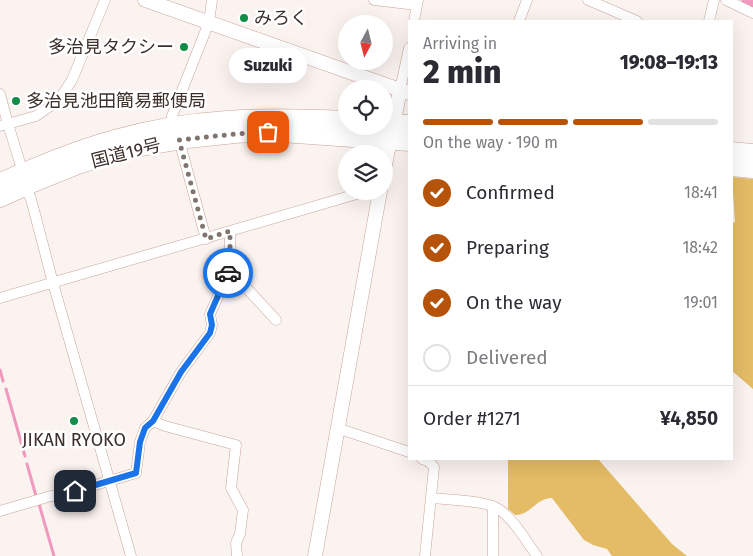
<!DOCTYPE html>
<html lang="en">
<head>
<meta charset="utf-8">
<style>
  :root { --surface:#fff; --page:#f2f2f3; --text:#2b2b33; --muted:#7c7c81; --line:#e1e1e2; --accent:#b45309 }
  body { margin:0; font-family:"Fira Sans","Noto Sans JP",sans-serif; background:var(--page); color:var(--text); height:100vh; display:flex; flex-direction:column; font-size:19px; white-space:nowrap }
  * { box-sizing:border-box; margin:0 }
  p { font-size:16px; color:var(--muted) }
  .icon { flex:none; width:28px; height:28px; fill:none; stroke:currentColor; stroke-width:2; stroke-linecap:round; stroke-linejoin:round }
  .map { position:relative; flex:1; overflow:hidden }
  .side { position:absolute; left:408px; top:20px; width:325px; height:440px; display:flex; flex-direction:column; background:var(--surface); border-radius:0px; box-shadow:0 5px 20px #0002 }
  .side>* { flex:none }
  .needle { width:32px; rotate:187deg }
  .fabs { position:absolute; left:338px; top:15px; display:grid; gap:10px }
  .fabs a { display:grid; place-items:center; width:55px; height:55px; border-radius:50%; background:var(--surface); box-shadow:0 5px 20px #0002; font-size:25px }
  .pin { position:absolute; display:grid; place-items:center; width:42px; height:42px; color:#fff; margin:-21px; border-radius:10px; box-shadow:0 2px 8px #0006 }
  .courier { position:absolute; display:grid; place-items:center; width:50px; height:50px; margin:-25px; border:4px solid #1a73e8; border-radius:50%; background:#fff; color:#222; box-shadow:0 1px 6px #0007 }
  .bubble { position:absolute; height:35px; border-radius:18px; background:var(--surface); box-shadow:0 5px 20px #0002; font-size:16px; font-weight:800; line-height:35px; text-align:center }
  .head em { font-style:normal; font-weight:800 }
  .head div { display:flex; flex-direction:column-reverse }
  .head { display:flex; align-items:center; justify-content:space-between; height:85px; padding:0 15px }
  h1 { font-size:32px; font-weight:800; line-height:38px }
  .bar { display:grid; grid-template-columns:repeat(4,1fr); gap:8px 5px; align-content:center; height:60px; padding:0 15px }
  .bar i { height:6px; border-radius:4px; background:var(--line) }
  .bar .active { background:var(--accent) }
  .bar p { grid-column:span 4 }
  .line { display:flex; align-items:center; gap:12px; padding:0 15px; border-top:1px solid var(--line) }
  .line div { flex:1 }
  ol { padding:0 15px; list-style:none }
  li { display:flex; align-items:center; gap:15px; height:55px }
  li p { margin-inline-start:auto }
  li .icon { padding:5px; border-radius:50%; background:var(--accent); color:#fff; stroke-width:4 }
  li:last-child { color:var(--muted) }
  li i { width:28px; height:28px; border:2px solid var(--line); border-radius:50% }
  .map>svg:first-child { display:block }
  .forest { fill:#e5bc66 }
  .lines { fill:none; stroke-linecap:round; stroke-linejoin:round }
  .stream { stroke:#f098bd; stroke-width:3 }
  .river { stroke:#f098bd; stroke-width:19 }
  .street-casing { stroke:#c8a498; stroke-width:11 }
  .secondary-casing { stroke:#c8a498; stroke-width:15 }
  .highway-casing { stroke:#c8a498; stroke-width:19 }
  .street { stroke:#fff; stroke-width:10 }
  .secondary { stroke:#fff; stroke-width:14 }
  .highway { stroke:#fff; stroke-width:18 }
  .done { stroke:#80746f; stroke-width:5; stroke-dasharray:0 9 }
  .route { stroke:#1a73e8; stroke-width:6 }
  .poi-dot { fill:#0f8d49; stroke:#fff; stroke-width:2 }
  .labels { text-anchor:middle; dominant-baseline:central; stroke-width:5; stroke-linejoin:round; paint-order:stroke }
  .poi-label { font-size:18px; fill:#3d2f2a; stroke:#fff; text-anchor:start }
  .street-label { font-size:18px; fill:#3d2f2a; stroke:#fff }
</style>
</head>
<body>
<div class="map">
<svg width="753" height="556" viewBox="0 0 753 556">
  <rect width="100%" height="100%" fill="#fbf3f0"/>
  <path class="forest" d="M732,177L753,179V389L731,370V223L735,222Z
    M508,459H598L672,544L687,556H612L607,549L593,545L584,540L552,498C536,498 531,515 515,515L508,509Z"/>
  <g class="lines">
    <path class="stream" d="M0,370L3,381
      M6,389L25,456
      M27,464L36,496
      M39,504L54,556"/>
    <path class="river" d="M751,0L753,1"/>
    <defs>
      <path id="street" d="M374,0L417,5
        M588,0L637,21
        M726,0L753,13
        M414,21L418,0
        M519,21L527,0
        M709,21L714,0
        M400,90L409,48
        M0,94L8,124L0,126
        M173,126L172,116L209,22L212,0
        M179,140L206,239
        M20,163L8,124L36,116L59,100L72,80L105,0
        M28,193L31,199L53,283L131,556
        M230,270L276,320
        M0,298L367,191
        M153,421L165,426L236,445L231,488L243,510L240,534L236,543L237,556
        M337,428L409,452
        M422,459L428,461L434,467L425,556
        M432,498C449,500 487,500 500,510C515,521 526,541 537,556
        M0,511L51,496H58L136,473L140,442L145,428L153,421L181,372L210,333L212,325L210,314L230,270V231
        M493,556V506"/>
      <path id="secondary" d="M145,0L409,93
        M384,170L400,90
        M315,556L380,191"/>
      <path id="highway" d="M384,123L409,124
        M731,151L753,153
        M731,167L753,169
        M0,182C38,166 75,150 115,139C192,117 267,116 346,120
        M0,198L31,184L78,165L106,156L136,148L188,139L235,134L268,132L409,142"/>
    </defs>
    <use href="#street" class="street-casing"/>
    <use href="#secondary" class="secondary-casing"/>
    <use href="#highway" class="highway-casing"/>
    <use href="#street" class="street"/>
    <use href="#secondary" class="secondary"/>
    <use href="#highway" class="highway"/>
  </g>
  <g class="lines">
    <path class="done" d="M228,273L230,270V231L206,239L179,140L235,134L268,132"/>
    <path class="route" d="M75,491L136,473L140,442L145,428L153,421L181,372L210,333L212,325L210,314L228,273"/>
  </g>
  <g class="poi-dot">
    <circle cx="244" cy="18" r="5"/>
    <circle cx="184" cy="47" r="5"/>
    <circle cx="16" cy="101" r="5"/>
    <circle cx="74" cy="421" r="5"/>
  </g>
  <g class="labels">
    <g class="poi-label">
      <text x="254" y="18">みろく</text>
      <text x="174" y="47" text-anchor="end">多治見タクシー</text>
      <text x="26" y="101">多治見池田簡易郵便局</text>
      <text x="74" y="440" text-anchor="middle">JIKAN RYOKO</text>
    </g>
    <g class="street-label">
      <text transform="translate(126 153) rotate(-14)">国道19号</text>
    </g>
  </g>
</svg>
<div class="fabs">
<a><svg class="needle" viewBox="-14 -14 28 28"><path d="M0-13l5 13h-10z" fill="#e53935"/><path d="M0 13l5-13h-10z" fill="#7c7c81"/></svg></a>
<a><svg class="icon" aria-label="locate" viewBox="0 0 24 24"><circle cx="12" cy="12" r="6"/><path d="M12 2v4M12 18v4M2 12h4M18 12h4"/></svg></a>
<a><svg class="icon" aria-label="layers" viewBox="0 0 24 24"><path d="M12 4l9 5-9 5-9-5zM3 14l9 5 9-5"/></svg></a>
</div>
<div class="pin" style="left:268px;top:132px;background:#ea580c"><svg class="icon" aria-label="bag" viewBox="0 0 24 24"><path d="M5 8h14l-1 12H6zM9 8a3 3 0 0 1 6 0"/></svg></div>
<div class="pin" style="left:75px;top:491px;background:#1f2937"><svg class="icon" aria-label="home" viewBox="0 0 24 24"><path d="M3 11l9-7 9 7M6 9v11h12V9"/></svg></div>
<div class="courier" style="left:228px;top:273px"><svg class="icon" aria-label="car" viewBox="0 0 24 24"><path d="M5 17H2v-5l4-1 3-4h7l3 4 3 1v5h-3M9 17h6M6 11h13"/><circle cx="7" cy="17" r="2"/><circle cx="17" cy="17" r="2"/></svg></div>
<div class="bubble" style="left:229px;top:48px;width:78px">Suzuki</div>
<section class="side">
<div class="head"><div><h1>2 min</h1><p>Arriving in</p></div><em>19:08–19:13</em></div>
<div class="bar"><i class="active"></i><i class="active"></i><i class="active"></i><i></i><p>On the way · 190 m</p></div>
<ol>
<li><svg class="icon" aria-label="check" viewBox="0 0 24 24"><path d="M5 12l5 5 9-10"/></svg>Confirmed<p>18:41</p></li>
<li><svg class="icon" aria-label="check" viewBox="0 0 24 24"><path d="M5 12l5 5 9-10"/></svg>Preparing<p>18:42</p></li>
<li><svg class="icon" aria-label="check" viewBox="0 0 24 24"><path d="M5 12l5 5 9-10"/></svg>On the way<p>19:01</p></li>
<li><i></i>Delivered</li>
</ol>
<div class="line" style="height:65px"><div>Order #1271</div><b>¥4,850</b></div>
</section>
</div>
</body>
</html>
